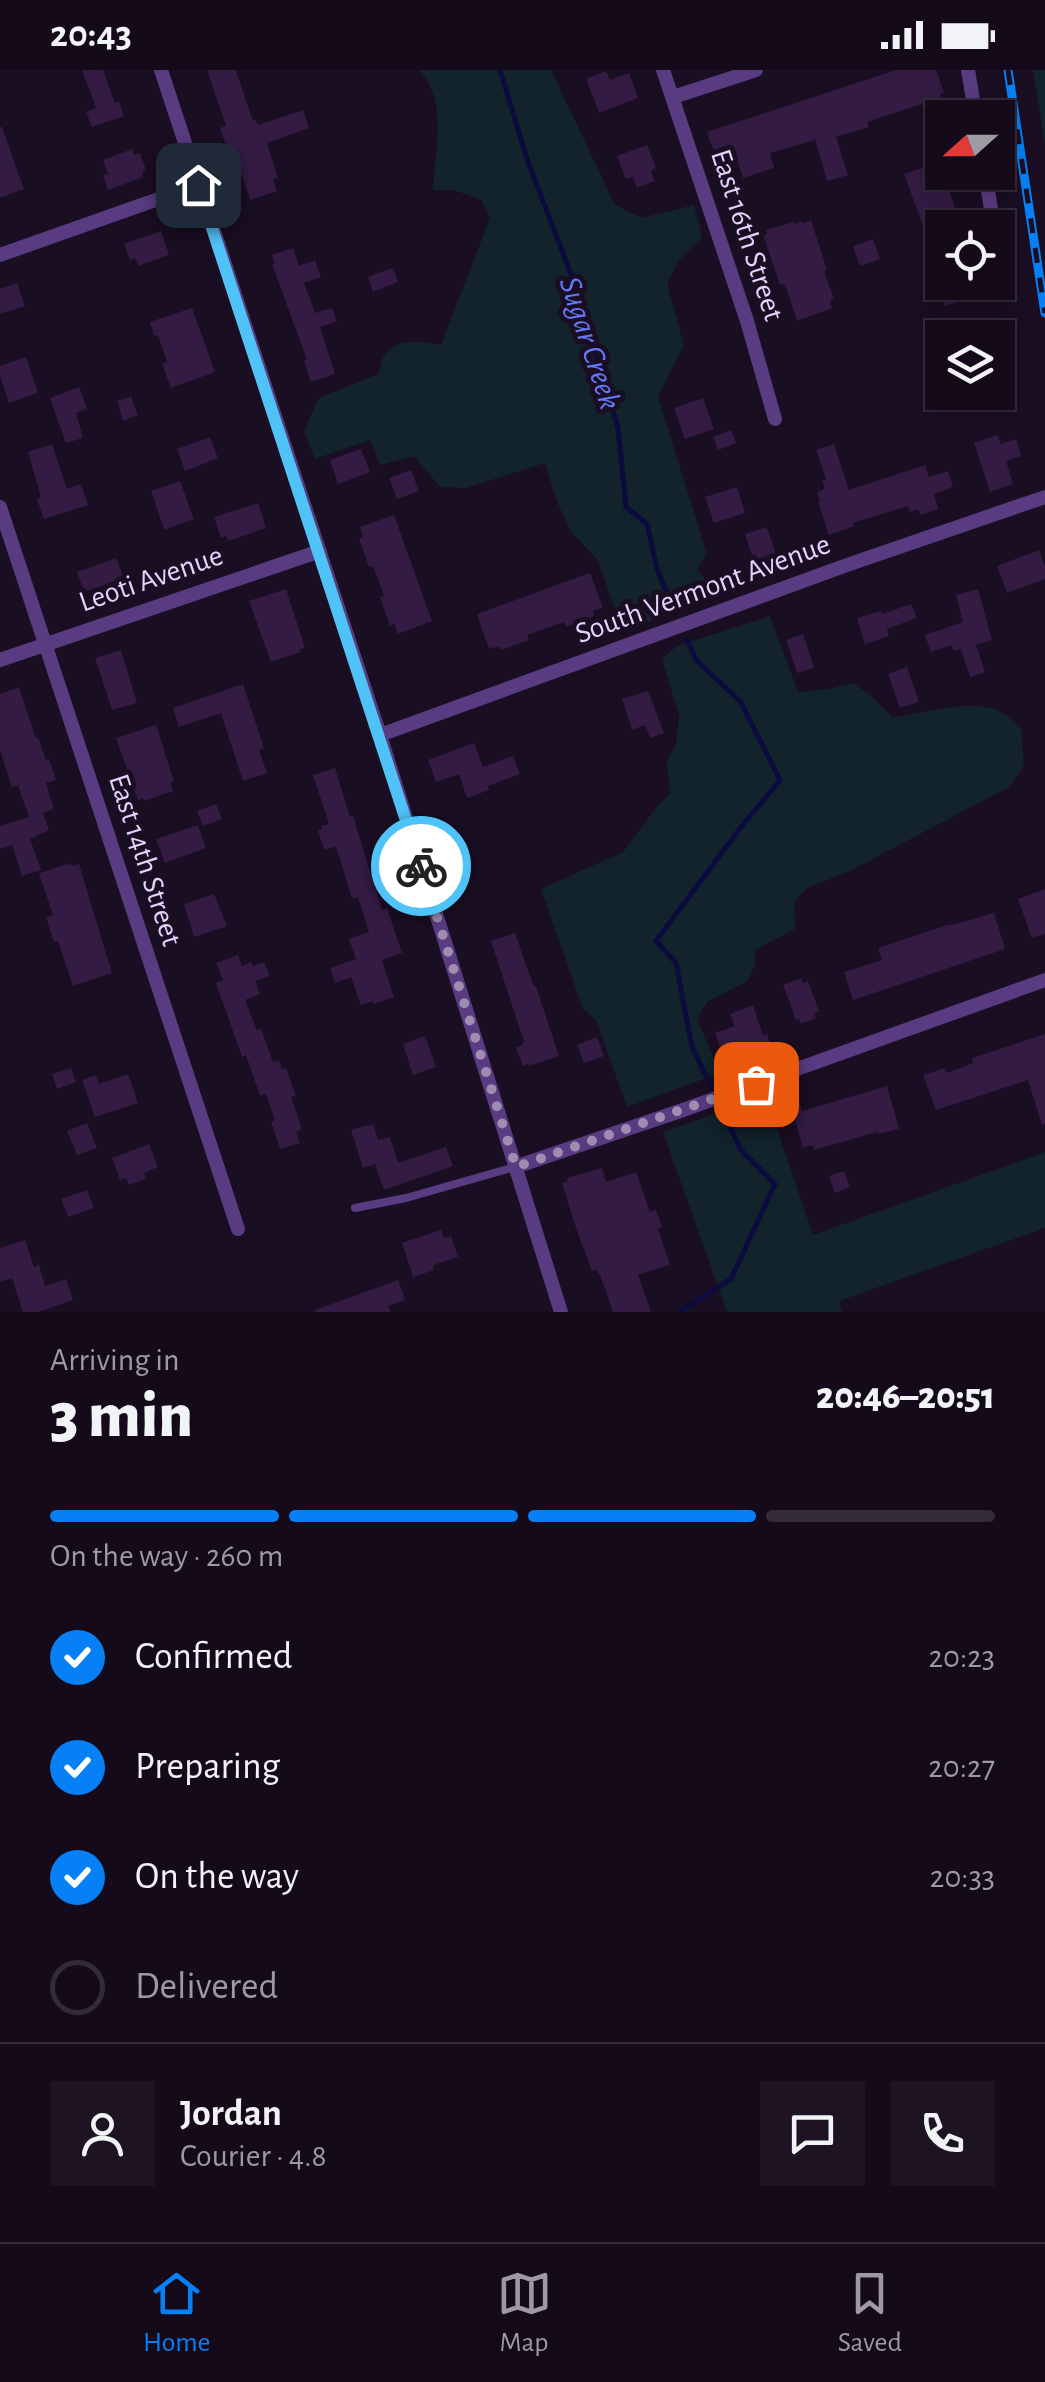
<!DOCTYPE html>
<html lang="en">
<head>
<meta charset="utf-8">
<style>
  :root { --surface:#140a1a; --page:#1d1323; --text:#f1f3f6; --muted:#9d9aa2; --line:#332b39; --accent:#0680f4 }
  body { margin:0; font-family:"Alegreya Sans",sans-serif; background:var(--page); color:var(--text); height:100vh; display:flex; flex-direction:column; font-size:38px; white-space:nowrap }
  * { box-sizing:border-box; margin:0 }
  p { font-size:32px; color:var(--muted) }
  .icon { flex:none; width:55px; height:55px; fill:none; stroke:currentColor; stroke-width:2; stroke-linecap:round; stroke-linejoin:round }
  .map { position:relative; height:1242px; overflow:hidden }
  .details { display:flex; flex-direction:column; background:var(--surface); flex:1 }
  .details>* { flex:none }
  .needle { width:65px; rotate:249deg }
  .controls { position:absolute; left:925px; top:30px; display:grid; gap:20px }
  .controls a { display:grid; place-items:center; width:90px; height:90px; border-radius:0px; background:var(--surface); box-shadow:0 5px 15px #0003,0 0 0 2px var(--line); font-size:50px }
  .pin { position:absolute; display:grid; place-items:center; width:85px; height:85px; color:#fff; margin:-42px; border-radius:20px; box-shadow:0 5px 15px #0006 }
  .courier { position:absolute; display:grid; place-items:center; width:100px; height:100px; margin:-50px; border:8px solid #4fc3f7; border-radius:50%; background:#fff; color:#222; box-shadow:0 2px 12px #0007 }
  .summary em { font-style:normal; font-weight:800 }
  .summary div { display:flex; flex-direction:column-reverse }
  .summary { display:flex; align-items:center; justify-content:space-between; height:170px; padding:0 50px }
  h1 { font-size:65px; font-weight:800; line-height:75px }
  .bar { display:grid; grid-template-columns:repeat(4,1fr); gap:15px 10px; align-content:center; height:120px; padding:0 50px }
  .bar i { height:12px; border-radius:8px; background:var(--line) }
  .bar .active { background:var(--accent) }
  .bar p { grid-column:span 4 }
  .line { display:flex; align-items:center; gap:25px; padding:0 50px; border-top:2px solid var(--line) }
  .line div { flex:1 }
  .round { display:grid; place-items:center; flex:none; width:105px; height:105px; border-radius:0px; background:var(--page) }
  ol { padding:0 50px; list-style:none }
  li { display:flex; align-items:center; gap:30px; height:110px }
  li p { margin-inline-start:auto }
  li .icon { padding:10px; border-radius:50%; background:var(--accent); color:#fff; stroke-width:4 }
  li:last-child { color:var(--muted) }
  li i { width:55px; height:55px; border:5px solid var(--line); border-radius:50% }
  .status { display:flex; justify-content:space-between; align-items:center; height:70px; padding:0 50px; background:var(--surface); direction:ltr }
  .status svg { height:28px; fill:currentColor }
  .menu { display:flex; justify-content:space-around; align-items:center; height:140px; border-top:2px solid var(--line); background:var(--surface); font-size:28px; color:var(--muted) }
  .menu a { display:grid; justify-items:center; gap:5px }
  .menu .active { color:var(--accent) }
  .map>svg:first-child { display:block }
  .green { fill:#12232c }
  .lines { fill:none; stroke-linecap:round; stroke-linejoin:round }
  .stream { stroke:#0c0b3f; stroke-width:5 }
  .building { fill:#331b43 }
  .lane { stroke:#583b80; stroke-width:8 }
  .street { stroke:#583b80; stroke-width:14 }
  .rail-casing { stroke:#0680f4; stroke-width:9 }
  .rail { stroke:#1a0e22; stroke-width:5; stroke-dasharray:15; stroke-linecap:butt }
  .done { stroke:#9f8db1; stroke-width:10; stroke-dasharray:0 18 }
  .route { stroke:#4fc3f7; stroke-width:12 }
  .labels { text-anchor:middle; dominant-baseline:central; stroke-width:10; stroke-linejoin:round; paint-order:stroke }
  .street-label { font-size:30px; fill:#e7d1fe; stroke:#1a0e22 }
  .water-label { font-size:32px; font-style:italic; fill:#6279fb; stroke:#1a0e22 }
</style>
</head>
<body>
<div class="status"><b>20:43</b><svg viewBox="0 0 49 12"><path d="M0 12V9h3v3zM5 12V6h3v6zM10 12V3h3v9zM15 12V0h3v12zM26 1h20v11H26zM47 4h2v5h-2z"/></svg></div>
<div class="map">
<svg width="1045" height="1242" viewBox="0 0 1045 1242">
  <rect width="100%" height="100%" fill="#1a0e22"/>
  <path class="green" d="M418,0H551L615,135L641,148L694,135L702,167L679,190L667,214L684,275L658,327L707,484L697,499L709,514V530L623,561L597,489L571,462L558,434L545,393L466,418L440,417L414,386L380,395L370,370L315,389L304,361L319,328L379,304C380,298 380,292 384,286C396,266 423,272 441,275L490,148L481,130L454,120H433C435,81 449,29 418,0Z
    M1033,0H1045V75Z
    M770,546L798,622L829,619L853,613L871,626L893,648C915,643 957,634 980,636C996,637 1010,647 1021,657L1024,696L1009,717L850,801L807,818L794,832L795,859L755,880V895L748,911L707,932L697,949L720,1003L627,1037L596,950L583,939L541,819L623,782L658,735L670,724L667,692L676,674L679,645L662,589L677,576Z
    M766,1026L813,1165L1045,1082V1158L839,1231L842,1242H727L663,1062Z"/>
  <g class="lines">
    <path class="stream" d="M500,0L528,92L576,217L618,358L626,437L647,454L657,499L675,542
      M687,570L697,591L740,631L780,710L738,761L656,871L676,893L692,977L711,1016
      M679,1242L731,1209L775,1114L741,1080L722,1040"/>
  </g>
  <path class="building" d="M82,0H103L115,33L119,31L124,46L92,57L86,42L96,38Z
    M207,0H236L253,51L256,50L258,55L303,40L309,58L267,73L278,108L273,109L277,121L250,130L232,76L227,78L220,58L226,56Z
    M896,0H936L944,23L940,24L947,45L928,51L922,34L867,52L869,57L836,67L848,105L827,111L815,70L770,83L774,98L743,108L737,90L719,96L707,62Z
    M606,1L610,10L629,3L638,28L599,43L586,9Z
    M0,57H2L24,119L0,128Z
    M647,75L656,98L651,101L655,111L637,118L633,107L626,109L617,86Z
    M132,79L134,85L140,83L146,100L142,102L143,107L108,120L103,105L108,104L103,90Z
    M934,94L936,100L942,98V102H973V105L947,114L960,153L942,158V201L940,202L904,104Z
    M811,150L827,200L824,201L834,229L830,230L832,238L797,251L786,218L784,214L780,215L763,165L767,164L766,160L794,152L795,154L802,151L803,153Z
    M161,161L169,185L138,196L135,188L130,190L124,174Z
    M873,169L880,189L860,196L853,176Z
    M293,178L299,196L315,190L321,207L304,213L315,243L332,238L337,251L320,257L335,304L311,312L304,291L307,290L272,194H275L272,185Z
    M393,198L398,212L373,222L368,207Z
    M936,212H972L976,225L945,236Z
    M17,213L25,236L0,244V219Z
    M192,238L215,302L171,318L162,294L167,292L158,265L154,266L150,252Z
    M26,287L38,323L9,333L0,306V296Z
    M79,317L87,339L76,343L83,368L66,373L50,328Z
    M131,326L138,345L123,351L117,331Z
    M703,328L714,359L685,369L674,338Z
    M731,360L736,373L718,380L713,367Z
    M997,365L1001,374L1016,369L1021,386L1006,391L1013,414L990,422L974,373Z
    M210,367L218,388L185,401L177,379Z
    M52,374L67,419L81,414L88,435L44,449L37,429L41,427L28,382Z
    M834,374L849,420L925,395L929,407L948,401L953,417L934,424L938,439L920,445L918,439L910,442L908,436L853,453L854,456L829,465L818,432L820,431L817,422L825,419L822,411L826,409L816,380Z
    M361,379L370,402L338,414L330,390Z
    M411,400L419,421L397,429L389,408Z
    M180,411L194,449L164,460L151,421Z
    M737,417L745,443L714,453L705,427Z
    M258,433L266,458L228,471L226,466L221,468L214,447Z
    M394,445L432,551L398,564L394,554L390,556L380,527L384,526L373,496L369,497L359,468L363,467L360,457Z
    M767,457L778,490L756,498L745,464Z
    M1039,480L1045,496V509L1007,523L997,496Z
    M116,488L124,508L84,522L77,502Z
    M590,503L603,538L593,541L594,546L566,557L564,552L527,565L529,570L501,580L499,576L489,579L477,544Z
    M286,519L305,578L300,579V582L271,592L249,531Z
    M978,519L992,570L976,575L985,602L970,607L961,579L954,581L952,575L931,582L925,565L963,552L956,525Z
    M911,534L917,548L887,559L889,566L865,574L857,548L881,541L882,544Z
    M803,564L814,598L797,603L786,570Z
    M121,580L137,633L112,640L95,588Z
    M907,597L919,632L900,638L888,604Z
    M243,614L264,678L259,680L267,703L243,711L221,643L179,657L173,638Z
    M19,617L36,668L38,667L46,690L49,689L56,710L46,713L54,739L43,743L49,760L30,769L41,800L22,806L12,775L0,779V756L29,747L18,715L12,717L0,680V624Z
    M648,621L664,663L650,668L645,655L632,660L622,629Z
    M156,655L174,711L170,712L173,721L144,731L143,728L138,730L116,668Z
    M474,673L483,697L513,686L520,704L488,716L489,720L467,728L459,704L436,712L428,690Z
    M335,698L350,747L353,746L382,840L387,838L402,883L382,890L394,927L374,934L373,931L361,935L351,907L335,913L330,898L356,889L349,869L369,862L358,827L352,829L336,776L324,780L318,761L322,759L321,756L329,754L313,705Z
    M216,734L222,749L203,756L197,741Z
    M198,755L206,778L165,793L156,769Z
    M71,793L72,796L79,794L112,903L73,916L58,871L54,872L46,847L53,845L39,803Z
    M1045,819V864L1032,868L1018,829Z
    M214,824L227,856L194,867L184,834Z
    M994,843L1005,879L853,930L844,902L882,890L878,878L950,854L951,855Z
    M515,863L534,917L536,916L559,986L529,996V994L523,996L516,977L523,975L522,972H524L491,871Z
    M238,885L242,896L251,892L253,896L264,892L270,906L255,911L260,924L245,930L257,960L261,959L273,992L279,990L282,999L286,998L296,1026L291,1027L302,1059L296,1062L300,1073L280,1079L271,1052L275,1050L266,1024L260,1026L246,985L242,987L216,913L223,910L216,893Z
    M801,908L803,913L808,911L819,941L814,943L816,948L801,954L799,949L796,950L783,915Z
    M753,935L763,965L767,964L772,978L739,990L735,979L722,984L715,963L735,956L730,944Z
    M1045,964V1054L1042,1055L1028,1010L936,1040L923,1005L945,998L947,1003L973,993L972,988Z
    M425,966L436,997L413,1005L403,974Z
    M597,967L604,986L584,993L577,975Z
    M71,998L76,1012L57,1019L52,1004Z
    M128,1004L138,1033L95,1047L82,1010L96,1005L99,1014Z
    M887,1016L899,1059L878,1064L877,1062L814,1080L812,1075L803,1078L795,1050L790,1052L782,1025L796,1021L802,1041Z
    M87,1053L97,1078L77,1085L67,1061Z
    M373,1054L378,1070L390,1067L398,1093L446,1077L453,1096L384,1120L375,1094L363,1098L351,1060Z
    M149,1074L158,1097L144,1103L146,1109L129,1115L126,1108L120,1110L112,1088Z
    M602,1098L606,1112L636,1102L650,1142L656,1140L662,1157L658,1159L670,1195L638,1205L651,1242H613L600,1205L596,1199L592,1201L577,1161L562,1113L568,1111L567,1108Z
    M844,1101L850,1117L835,1123L829,1106Z
    M87,1120L94,1138L68,1147L61,1129Z
    M441,1160L444,1168L451,1166L458,1187L433,1195L434,1200L413,1207L402,1173Z
    M25,1170L34,1197L39,1195L45,1216L66,1209L73,1230L38,1242H23L12,1208L0,1212V1178Z
    M398,1210L405,1230L388,1236L390,1242H315V1240Z"/>
  <g class="lines">
    <path class="lane" d="M355,1138L406,1128L515,1097"/>
    <path class="street" d="M161,0L380,665L561,1242
      M663,0L747,251L775,349
      M968,0L976,48
      M673,27L756,0
      M985,102L994,158
      M998,181L1000,194
      M0,185L198,115
      M0,437L238,1159
      M0,590L320,481
      M380,665L847,495L1045,427
      M515,1097L683,1040L1045,910"/>
    <defs>
      <path id="rail" d="M1008,0L1045,243"/>
    </defs>
    <use href="#rail" class="rail-casing"/>
    <use href="#rail" class="rail"/>
  </g>
  <g class="lines">
    <path class="done" d="M421,796L516,1097L756,1014"/>
    <path class="route" d="M198,115L421,796"/>
  </g>
  <g class="labels">
    <g class="street-label">
      <text transform="translate(747 165) rotate(72)">East 16th Street</text>
      <text transform="translate(151 509) rotate(-19)">Leoti Avenue</text>
      <text transform="translate(703 519) rotate(-20)">South Vermont Avenue</text>
      <text transform="translate(145 790) rotate(72)">East 14th Street</text>
    </g>
    <g class="water-label">
      <text transform="translate(590 273) rotate(72)">Sugar Creek</text>
    </g>
  </g>
</svg>
<div class="controls">
<a><svg class="needle" viewBox="-14 -14 28 28"><path d="M0-13l5 13h-10z" fill="#e53935"/><path d="M0 13l5-13h-10z" fill="#9d9aa2"/></svg></a>
<a><svg class="icon" aria-label="locate" viewBox="0 0 24 24"><circle cx="12" cy="12" r="6"/><path d="M12 2v4M12 18v4M2 12h4M18 12h4"/></svg></a>
<a><svg class="icon" aria-label="layers" viewBox="0 0 24 24"><path d="M12 4l9 5-9 5-9-5zM3 14l9 5 9-5"/></svg></a>
</div>
<div class="pin" style="left:756px;top:1014px;background:#ea580c"><svg class="icon" aria-label="bag" viewBox="0 0 24 24"><path d="M5 8h14l-1 12H6zM9 8a3 3 0 0 1 6 0"/></svg></div>
<div class="pin" style="left:198px;top:115px;background:#1f2937"><svg class="icon" aria-label="home" viewBox="0 0 24 24"><path d="M3 11l9-7 9 7M6 9v11h12V9"/></svg></div>
<div class="courier" style="left:421px;top:796px"><svg class="icon" aria-label="bike" viewBox="0 0 24 24"><circle cx="6" cy="16" r="4"/><circle cx="18" cy="16" r="4"/><path d="M6 16l4-8h5l3 8M10 8l3 8H6M13 5h3"/></svg></div>
</div>
<section class="details">
<div class="summary"><div><h1>3 min</h1><p>Arriving in</p></div><em>20:46–20:51</em></div>
<div class="bar"><i class="active"></i><i class="active"></i><i class="active"></i><i></i><p>On the way · 260 m</p></div>
<ol>
<li><svg class="icon" aria-label="check" viewBox="0 0 24 24"><path d="M5 12l5 5 9-10"/></svg>Confirmed<p>20:23</p></li>
<li><svg class="icon" aria-label="check" viewBox="0 0 24 24"><path d="M5 12l5 5 9-10"/></svg>Preparing<p>20:27</p></li>
<li><svg class="icon" aria-label="check" viewBox="0 0 24 24"><path d="M5 12l5 5 9-10"/></svg>On the way<p>20:33</p></li>
<li><i></i>Delivered</li>
</ol>
<div class="line" style="height:180px"><a class="round"><svg class="icon" aria-label="person" viewBox="0 0 24 24"><circle cx="12" cy="8" r="4"/><path d="M4 21q1-7 8-7t8 7"/></svg></a><div><b>Jordan</b><p>Courier · 4.8</p></div><a class="round"><svg class="icon" aria-label="chat" viewBox="0 0 24 24"><path d="M4 5h16v11H9l-5 4z"/></svg></a><a class="round"><svg class="icon" aria-label="phone" viewBox="0 0 24 24"><path d="M5 4h4l2 5-3 2q2 4 5 5l2-3 5 2v4C11 20 4 13 5 4z"/></svg></a></div>
</section>
<nav class="menu">
<a class="active"><svg class="icon" aria-label="home" viewBox="0 0 24 24"><path d="M3 11l9-7 9 7M6 9v11h12V9"/></svg>Home</a>
<a><svg class="icon" aria-label="map" viewBox="0 0 24 24"><path d="M3 6l6-2 6 2 6-2v14l-6 2-6-2-6 2zM9 4v14M15 6v14"/></svg>Map</a>
<a><svg class="icon" aria-label="saved" viewBox="0 0 24 24"><path d="M7 4h10v16l-5-4-5 4z"/></svg>Saved</a>
</nav>
</body>
</html>
